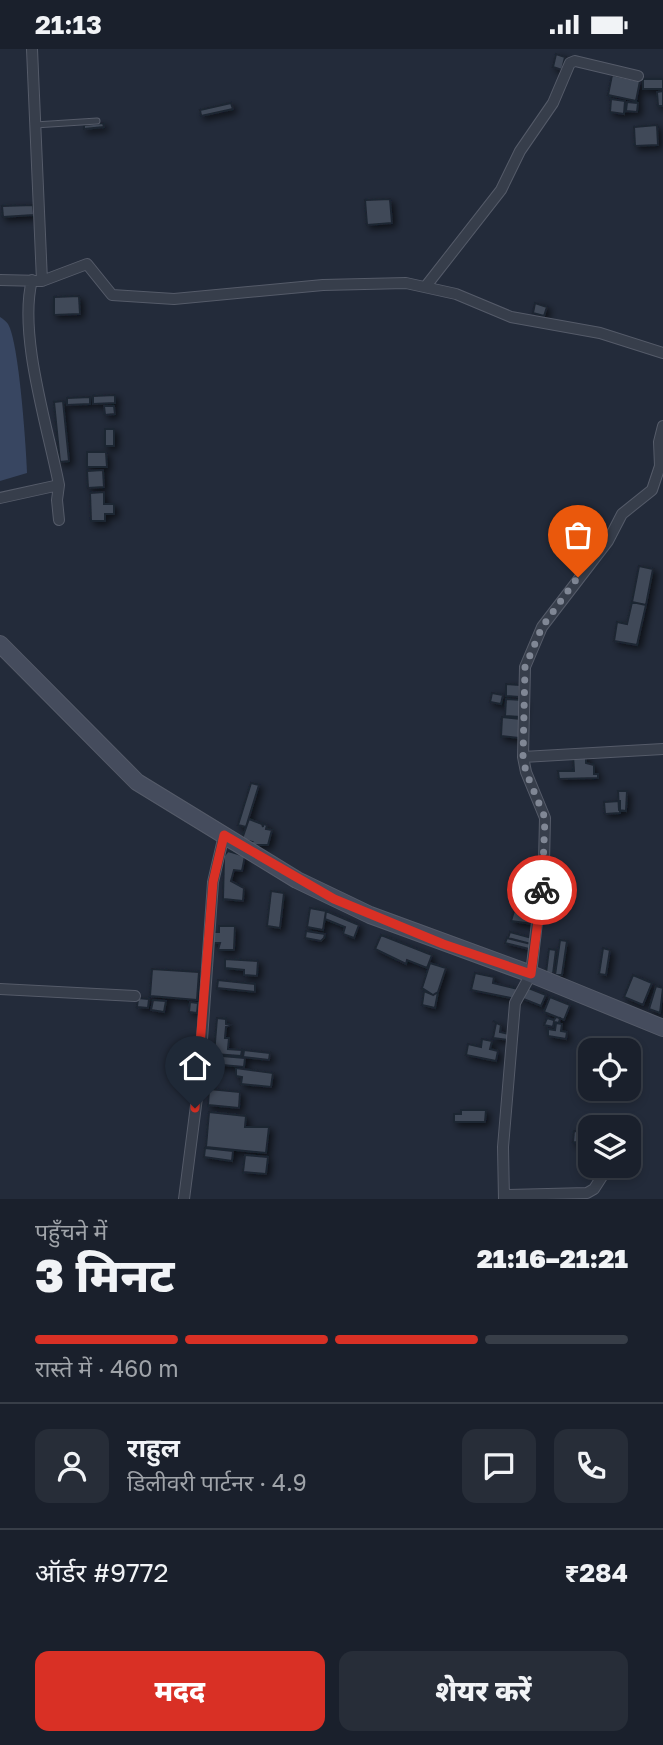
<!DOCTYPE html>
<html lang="hi">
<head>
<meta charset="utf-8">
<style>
  :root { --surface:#1a202c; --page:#272d38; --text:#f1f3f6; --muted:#9fa3a9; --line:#383e48; --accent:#d93025 }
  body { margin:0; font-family:"Golos Text","Noto Sans Devanagari",sans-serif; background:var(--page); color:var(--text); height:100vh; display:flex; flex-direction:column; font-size:26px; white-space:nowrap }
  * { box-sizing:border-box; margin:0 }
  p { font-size:23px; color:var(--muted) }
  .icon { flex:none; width:38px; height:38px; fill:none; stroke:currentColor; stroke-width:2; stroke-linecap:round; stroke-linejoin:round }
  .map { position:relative; height:1150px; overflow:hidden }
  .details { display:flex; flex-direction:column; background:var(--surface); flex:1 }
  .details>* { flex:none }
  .buttons { position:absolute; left:578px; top:989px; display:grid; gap:14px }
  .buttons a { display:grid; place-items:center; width:63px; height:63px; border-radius:14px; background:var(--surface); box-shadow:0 4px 10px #0003,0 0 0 2px var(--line); font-size:35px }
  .pin { position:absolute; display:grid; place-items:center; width:60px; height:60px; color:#fff; margin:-72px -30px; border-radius:50% 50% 50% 0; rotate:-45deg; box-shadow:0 0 7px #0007 }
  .pin .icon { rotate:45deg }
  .courier { position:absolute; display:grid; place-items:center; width:70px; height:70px; margin:-35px; border:5px solid #d93025; border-radius:50%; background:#fff; color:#222; box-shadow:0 2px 9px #0007 }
  .overview em { font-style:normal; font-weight:800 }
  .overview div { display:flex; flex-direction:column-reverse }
  .overview { display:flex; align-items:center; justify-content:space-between; height:119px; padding:0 35px }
  h1 { font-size:46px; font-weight:800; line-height:52px }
  .bar { display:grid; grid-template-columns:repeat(4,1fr); gap:10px 7px; align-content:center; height:84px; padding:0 35px }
  .bar i { height:9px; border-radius:5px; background:var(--line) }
  .bar .on { background:var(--accent) }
  .bar p { grid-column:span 4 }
  .line { display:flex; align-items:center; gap:18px; padding:0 35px; border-top:2px solid var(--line) }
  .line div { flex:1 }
  .round { display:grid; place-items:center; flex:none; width:74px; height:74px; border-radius:14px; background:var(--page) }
  .cta { display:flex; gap:14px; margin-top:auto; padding:14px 35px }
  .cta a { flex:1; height:80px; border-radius:14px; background:var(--accent); color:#fff; font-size:28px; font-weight:800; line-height:80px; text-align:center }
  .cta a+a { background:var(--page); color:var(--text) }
  .status { display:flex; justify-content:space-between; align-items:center; height:49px; padding:0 35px; background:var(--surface); direction:ltr }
  .status svg { height:19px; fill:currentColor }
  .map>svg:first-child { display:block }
  .water { fill:#384661 }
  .building { fill:#404959; stroke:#1e2531; stroke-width:2; filter:url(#shadow) }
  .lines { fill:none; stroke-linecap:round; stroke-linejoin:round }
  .lane-casing { stroke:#555b69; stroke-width:7 }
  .street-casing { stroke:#555b69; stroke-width:12 }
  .secondary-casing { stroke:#555b69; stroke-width:18 }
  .lane { stroke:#373e4b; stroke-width:5 }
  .street { stroke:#373e4b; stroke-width:10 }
  .secondary { stroke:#454c5d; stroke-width:16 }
  .done { stroke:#808795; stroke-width:7; stroke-dasharray:0 12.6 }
  .route { stroke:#d93025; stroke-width:9 }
</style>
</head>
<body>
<div class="status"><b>21:13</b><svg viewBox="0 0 49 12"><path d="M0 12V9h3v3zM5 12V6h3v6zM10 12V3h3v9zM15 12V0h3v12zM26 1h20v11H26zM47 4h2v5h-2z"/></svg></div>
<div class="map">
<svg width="663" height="1150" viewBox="0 0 663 1150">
  <defs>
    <filter id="shadow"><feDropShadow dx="3.5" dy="3.5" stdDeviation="3.5" flood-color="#0009"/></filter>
  </defs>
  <rect width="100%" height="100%" fill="#232b3a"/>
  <path class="water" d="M0,268C3,270 6,272 8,275C19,293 26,398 27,424L0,432Z"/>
  <path class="building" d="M556,5L565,8L562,21L553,18Z
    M612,26L640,32L636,52L608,46Z
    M643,30H663V40H643Z
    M663,42V57H658L657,43Z
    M611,50L625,52L624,65L610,63Z
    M627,53L638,54L637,63L626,62Z
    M231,54L233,60L201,67L200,61Z
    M103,74L104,78L84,80V76Z
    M657,76L658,96L635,97L634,78Z
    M390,150L392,174L367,176L365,151Z
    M33,156L34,166L3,168L2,157Z
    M79,247L80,265L54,266V248Z
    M535,254L547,258L544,267L533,264Z
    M115,346V354L93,355V347Z
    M90,348V355L67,356V349Z
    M63,352L69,412L60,413L54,353Z
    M104,357H114L115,365L105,366Z
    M105,380H114V397H105Z
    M87,403H106L107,418H87Z
    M103,421L104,438L88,439L87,422Z
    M104,443V455H114V465H105V472H91L90,444Z
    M639,517L653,520L646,556L632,553Z
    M632,553L646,556L637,596L614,592L617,573L627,575Z
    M506,635L520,636L519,648L506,647Z
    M492,644L503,646L501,655L490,653Z
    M506,650L523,651L521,668L505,667Z
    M502,668L521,670L519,689L501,687Z
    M573,706H586V714L594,716V725H598V729L559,730L558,722H574Z
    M251,734L259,736L246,778L238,776Z
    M618,742H627L626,762L619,761Z
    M620,752V764L605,765L604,753Z
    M249,770L262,775L263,778V775L267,776L266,780L272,781L268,796H257L256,799L248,796L252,793L242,790Z
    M228,802L245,807L242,822L234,821L231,832L244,839L243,852L223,850L224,807Z
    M271,842L284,844L280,879L267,877Z
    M310,859L326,862L323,881L307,878Z
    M326,862L359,876L354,889L343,885L345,878L325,870Z
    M514,862L534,866L533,875L511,872Z
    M219,877H235L234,901H218L220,894H213V883H219Z
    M306,882L325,885L324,889L321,892L305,889Z
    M510,883L532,889L531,895L508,889Z
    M381,886L432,906L427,919L407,911L406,915L375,900Z
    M507,889L531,895L529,900L505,894Z
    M560,891L567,892L562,926H555Z
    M603,899L610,901L606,926L599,925Z
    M549,900L556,901L553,925L546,924Z
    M225,910L258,912L257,927L244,926V921L225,919Z
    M430,914L446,919L438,943L433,946L422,939Z
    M152,920L199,923L197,951L150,947Z
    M475,924L494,928L493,934L518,940L516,950L471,941Z
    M633,926L652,934L643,956L624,948Z
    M218,931L255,935V943L217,939Z
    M656,937L663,939L660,964L649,960Z
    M526,938L546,946L541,957L521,949Z
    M424,942L433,946L438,943L435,959L422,956Z
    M550,948L570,956L564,971L544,963Z
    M138,949L149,950L148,959L137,958Z
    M153,951L166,952L164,963L151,961Z
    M190,953L198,954L197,964L189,963Z
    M556,968L560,969L559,974L554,973L553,978L544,976L547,969L554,971Z
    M217,969L226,970V975L230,976L226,978L225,989H229L228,1000L242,1001L241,1007L214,1005Z
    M493,972L501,976L500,983L509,985L508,991L493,989L496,974Z
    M556,974L562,975L561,982L567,983L566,990L548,987V980L555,981Z
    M482,990L492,992L490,1000L498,1002L496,1012L466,1006L468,995L481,998Z
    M244,1001L270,1004L269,1011L243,1008Z
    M211,1006L245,1009L244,1018L211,1015Z
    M236,1019L273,1024L271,1038L241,1035L242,1028L236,1027Z
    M209,1040L240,1043L239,1059L208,1056Z
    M461,1061H486L485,1073H454V1065H461Z
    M209,1063L246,1067L245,1078H269L266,1104L206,1098Z
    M574,1082L588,1083V1094L573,1093Z
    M205,1099L233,1102L232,1112L204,1108Z
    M245,1106L268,1108L266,1125L243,1123Z"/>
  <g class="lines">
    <defs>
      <path id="lane" d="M35,76L97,72"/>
      <path id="street" d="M32,0L42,232
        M0,231L42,232L87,215L112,246L174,250L323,236L406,234L456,245L511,268L600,284L663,304
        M32,231C18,286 48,379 59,436L57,451L59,471
        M426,237L501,141L520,102L553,54L570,14L575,12L638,27
        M0,449L59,436
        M523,708L663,700
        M0,940L135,947
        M504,1146L587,1144L594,1140L603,1126
        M184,1150L199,1033L213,833L224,786
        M504,1150L503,1098L515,954L531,925L544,813L545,769L526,723L523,708L525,618L542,578L608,492L622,465L652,441L660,417L659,393L663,377"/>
      <path id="secondary" d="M0,595L137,733L297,831L370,866L531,925L663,979"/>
    </defs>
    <use href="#lane" class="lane-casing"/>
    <use href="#street" class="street-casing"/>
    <use href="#secondary" class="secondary-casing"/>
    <use href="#lane" class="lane"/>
    <use href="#street" class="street"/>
    <use href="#secondary" class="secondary"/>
  </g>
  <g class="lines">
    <path class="done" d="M542,841L545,769L526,723L523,708L525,618L542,578L578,528"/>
    <path class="route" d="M195,1059L213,833L224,786L334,850L443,895L531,925L542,841"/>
  </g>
</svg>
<div class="buttons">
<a><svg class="icon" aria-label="locate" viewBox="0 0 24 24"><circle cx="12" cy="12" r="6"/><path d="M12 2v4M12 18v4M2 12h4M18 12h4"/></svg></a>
<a><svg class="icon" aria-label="layers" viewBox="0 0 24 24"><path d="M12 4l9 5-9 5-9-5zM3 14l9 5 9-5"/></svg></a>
</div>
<div class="pin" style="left:578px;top:528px;background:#ea580c"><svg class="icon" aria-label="bag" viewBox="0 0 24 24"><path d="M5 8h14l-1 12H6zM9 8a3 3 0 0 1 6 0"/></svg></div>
<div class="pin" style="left:195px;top:1059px;background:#1f2937"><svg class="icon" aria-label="home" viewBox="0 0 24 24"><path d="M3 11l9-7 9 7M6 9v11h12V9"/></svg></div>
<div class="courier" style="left:542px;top:841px"><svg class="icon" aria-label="bike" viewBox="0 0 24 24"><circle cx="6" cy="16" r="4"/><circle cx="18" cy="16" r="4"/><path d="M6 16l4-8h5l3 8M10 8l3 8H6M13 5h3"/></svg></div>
</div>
<section class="details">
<div class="overview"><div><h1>3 मिनट</h1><p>पहुँचने में</p></div><em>21:16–21:21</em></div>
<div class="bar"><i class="on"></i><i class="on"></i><i class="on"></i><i></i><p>रास्ते में · 460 m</p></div>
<div class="line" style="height:126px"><a class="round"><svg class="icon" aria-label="person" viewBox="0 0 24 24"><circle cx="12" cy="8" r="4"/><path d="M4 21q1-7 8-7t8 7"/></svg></a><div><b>राहुल</b><p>डिलीवरी पार्टनर · 4.9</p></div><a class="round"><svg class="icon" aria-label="chat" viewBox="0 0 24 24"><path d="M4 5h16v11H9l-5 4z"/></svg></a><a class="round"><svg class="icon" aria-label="phone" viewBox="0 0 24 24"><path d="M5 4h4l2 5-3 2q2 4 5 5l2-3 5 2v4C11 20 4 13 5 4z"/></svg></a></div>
<div class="line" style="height:91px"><div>ऑर्डर #9772</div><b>₹284</b></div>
<div class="cta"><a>मदद</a><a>शेयर करें</a></div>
</section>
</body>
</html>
